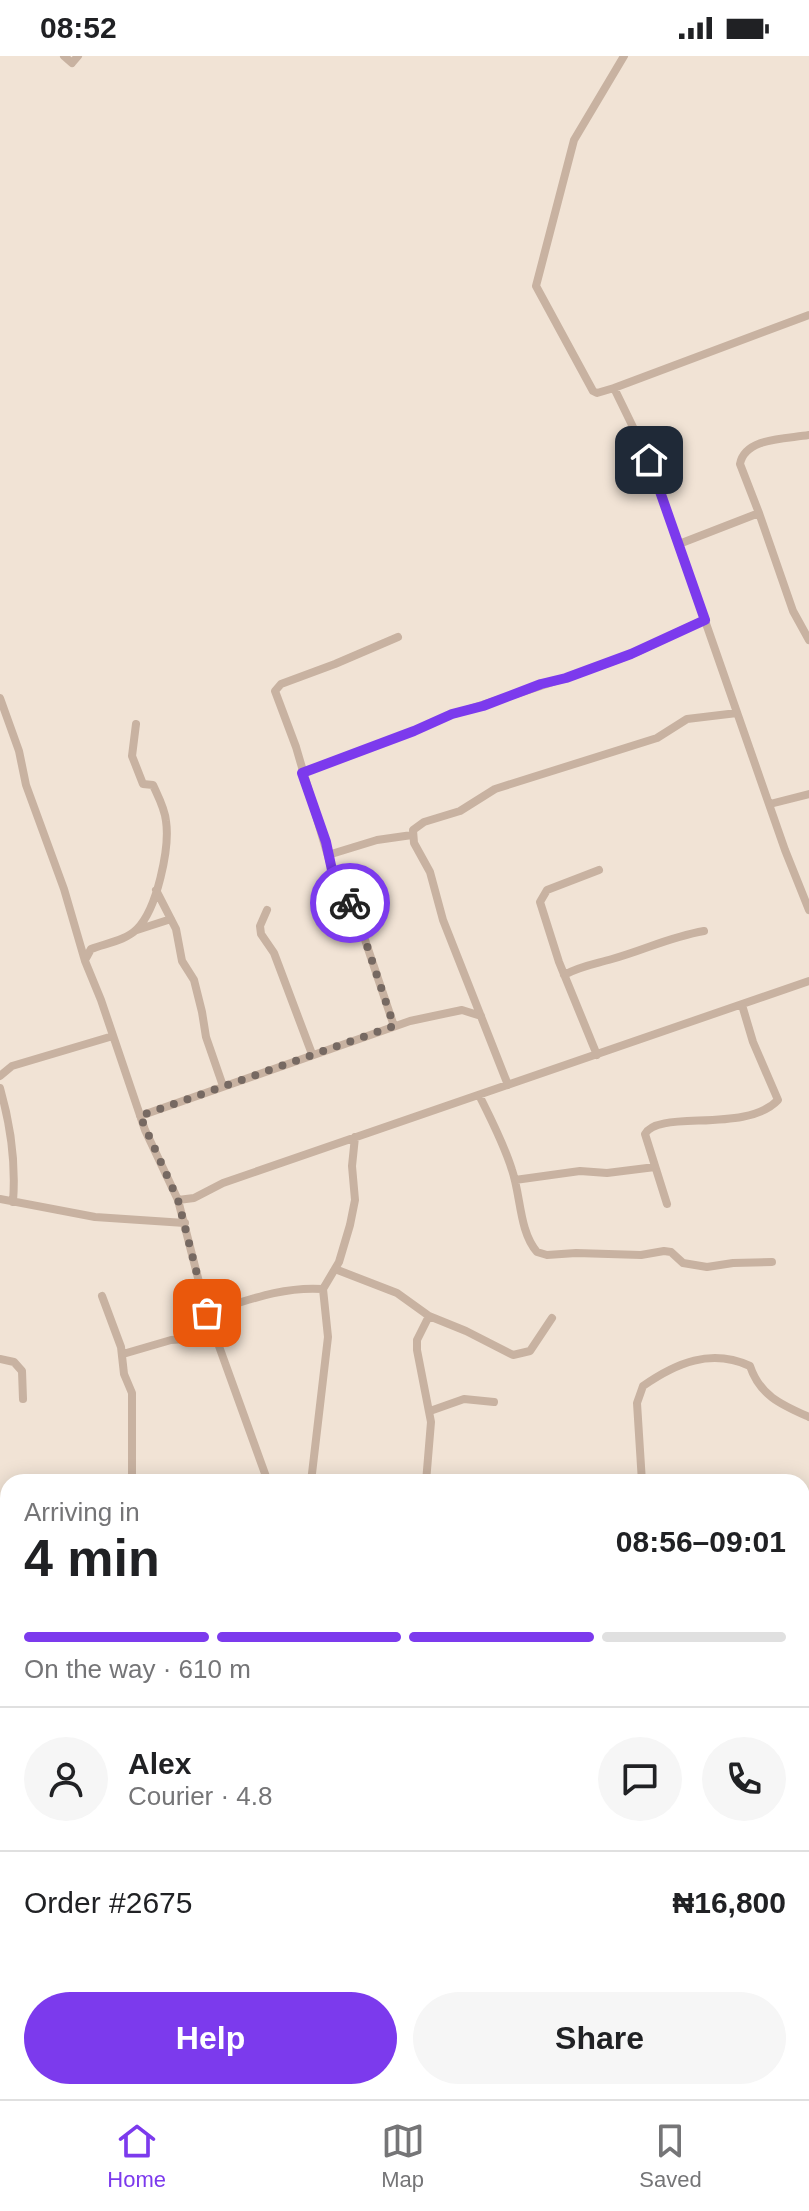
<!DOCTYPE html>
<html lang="en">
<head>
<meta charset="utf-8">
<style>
  :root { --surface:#fff; --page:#f6f6f6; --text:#202124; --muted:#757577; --line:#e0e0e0; --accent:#7c3aed }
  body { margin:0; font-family:Arial,sans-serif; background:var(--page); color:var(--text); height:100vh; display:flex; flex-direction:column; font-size:30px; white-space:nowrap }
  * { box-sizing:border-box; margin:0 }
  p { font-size:26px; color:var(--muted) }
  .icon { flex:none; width:44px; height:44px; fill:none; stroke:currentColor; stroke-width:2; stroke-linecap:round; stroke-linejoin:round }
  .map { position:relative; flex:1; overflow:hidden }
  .side { position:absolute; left:0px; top:1418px; width:810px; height:626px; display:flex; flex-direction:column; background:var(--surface); border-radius:24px 24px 0 0; box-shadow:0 4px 20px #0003 }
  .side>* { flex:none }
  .pin { position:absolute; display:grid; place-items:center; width:68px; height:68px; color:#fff; margin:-34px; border-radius:16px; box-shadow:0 4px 12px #0006 }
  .courier { position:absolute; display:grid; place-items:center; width:80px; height:80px; margin:-40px; border:6px solid #7c3aed; border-radius:50%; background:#fff; color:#222; box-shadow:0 2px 10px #0007 }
  .head em { font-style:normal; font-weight:700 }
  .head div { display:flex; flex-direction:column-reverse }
  .head { display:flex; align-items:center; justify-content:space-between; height:136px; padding:0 24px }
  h1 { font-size:52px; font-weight:700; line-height:60px }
  .bar { display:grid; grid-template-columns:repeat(4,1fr); gap:12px 8px; align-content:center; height:96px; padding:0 24px }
  .bar i { height:10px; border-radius:6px; background:var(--line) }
  .bar .on { background:var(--accent) }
  .bar p { grid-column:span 4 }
  .line { display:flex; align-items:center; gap:20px; padding:0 24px; border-top:2px solid var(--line) }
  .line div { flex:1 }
  .round { display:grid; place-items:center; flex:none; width:84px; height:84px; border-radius:42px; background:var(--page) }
  .button { display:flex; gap:16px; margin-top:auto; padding:16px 24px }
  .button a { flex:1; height:92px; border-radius:48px; background:var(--accent); color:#fff; font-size:32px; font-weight:700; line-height:92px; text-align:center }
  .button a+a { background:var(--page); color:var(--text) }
  .status { display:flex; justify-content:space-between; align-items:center; height:56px; padding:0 40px; background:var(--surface); direction:ltr }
  .status svg { height:22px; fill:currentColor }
  .menu { display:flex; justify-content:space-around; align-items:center; height:112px; border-top:2px solid var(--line); background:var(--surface); font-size:22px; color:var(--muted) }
  .menu a { display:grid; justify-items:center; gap:4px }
  .menu .on { color:var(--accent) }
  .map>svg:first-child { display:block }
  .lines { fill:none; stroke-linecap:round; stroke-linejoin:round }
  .street { stroke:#c8b2a1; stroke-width:8 }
  .done { stroke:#766962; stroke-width:8; stroke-dasharray:0 14.4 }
  .route { stroke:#7c3aed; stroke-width:10 }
</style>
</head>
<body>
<div class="status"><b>08:52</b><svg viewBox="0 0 49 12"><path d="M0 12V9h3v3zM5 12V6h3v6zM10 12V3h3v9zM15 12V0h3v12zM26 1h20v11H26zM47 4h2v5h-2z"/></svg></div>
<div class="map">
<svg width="809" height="2043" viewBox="0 0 809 2043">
  <rect width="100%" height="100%" fill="#f1e3d5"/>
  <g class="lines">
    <path class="street" d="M64,0L72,7L78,0
      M624,0L574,84L536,230L593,335L597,337L614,332L649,404L785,794L809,854
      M614,332L809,259
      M759,457L740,408C745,381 787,383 809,379
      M679,488L759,457L793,555L809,584
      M0,642L19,695L26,729L64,833L85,905L101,944L145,1074L178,1144L207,1257L268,1426
      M302,717C338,703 375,690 412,676C425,671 437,663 451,659C511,639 573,621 632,598C656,588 679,574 705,564
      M770,748L809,738
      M328,799L377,784L412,779
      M156,834L176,873L182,905L194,924L202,956L206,981L223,1030
      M267,854L260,870L261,878L274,897L312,998
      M137,874L171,863
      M85,904L91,893C106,887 125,885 137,873C157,853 170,792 166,765C165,753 158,740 153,729L143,728L132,700L136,668
      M564,919C580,910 595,908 612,903C645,894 669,881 704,875
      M394,970L360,869L332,814L296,691L275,635L281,628L335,608L398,581
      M597,999L559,906L540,846L547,834L599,814
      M0,1020L12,1010L113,980
      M508,1029L443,864L430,816L414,787L413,774L424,766L460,755L495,733L657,682L687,663L737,657
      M0,1032C11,1070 16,1106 13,1146
      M479,1039C491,1063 504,1088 512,1114C521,1140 519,1175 537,1196L547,1199L576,1197L641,1199L664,1195L671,1196L683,1207L707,1211L733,1207L772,1206
      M140,1060L410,965L462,954L481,960
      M515,1124L580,1115L607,1117L655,1111
      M0,1143L95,1161L185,1167
      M178,1144L194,1142L223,1127L809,925
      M667,1148L645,1078C658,1053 746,1078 778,1044L753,986L742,949
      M335,1213L397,1237L429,1260L466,1275L513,1299L530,1295L552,1262
      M102,1240L121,1291L124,1318L132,1337V1426
      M207,1257C246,1245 282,1230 323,1233
      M123,1298L171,1284L216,1281
      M0,1303L14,1306L22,1315L23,1343
      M430,1355L464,1343L494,1346
      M311,1426L328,1281L323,1233L339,1206L350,1169L355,1144L352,1110L355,1081
      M426,1426L431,1366L417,1294V1284L429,1260
      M642,1426L637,1347L643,1330C676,1307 711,1292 750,1310C760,1340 782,1349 809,1361
      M0,1498L8,1513
      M802,1615H809
      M0,1629L8,1622
      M0,2022L8,2026
      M24,2036L36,2043
      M215,2036L224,2043
      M449,2036L454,2043
      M743,2036L744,2043
      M320,2043L324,2036
      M688,2043L706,2036"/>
  </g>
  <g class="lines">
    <path class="done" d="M207,1257L178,1144L140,1060L394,970L360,869L350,847"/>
    <path class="route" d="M350,847L332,814L326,786L302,717L414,675L452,658L483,650L541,628L566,622L631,598L705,564L649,404"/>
  </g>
</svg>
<div class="pin" style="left:207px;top:1257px;background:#ea580c"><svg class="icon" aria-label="bag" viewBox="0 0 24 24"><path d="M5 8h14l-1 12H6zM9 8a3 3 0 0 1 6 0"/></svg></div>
<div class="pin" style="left:649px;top:404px;background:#1f2937"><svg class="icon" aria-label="home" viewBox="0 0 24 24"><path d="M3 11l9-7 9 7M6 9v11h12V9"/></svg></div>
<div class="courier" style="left:350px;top:847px"><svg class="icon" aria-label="bike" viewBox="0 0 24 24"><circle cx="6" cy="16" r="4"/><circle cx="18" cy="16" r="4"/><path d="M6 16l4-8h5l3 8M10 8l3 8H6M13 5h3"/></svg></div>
<section class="side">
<div class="head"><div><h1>4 min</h1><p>Arriving in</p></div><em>08:56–09:01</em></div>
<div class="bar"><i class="on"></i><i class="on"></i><i class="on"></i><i></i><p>On the way · 610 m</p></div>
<div class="line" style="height:144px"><a class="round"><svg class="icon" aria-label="person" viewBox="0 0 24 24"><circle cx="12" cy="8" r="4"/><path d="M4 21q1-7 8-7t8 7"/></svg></a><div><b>Alex</b><p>Courier · 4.8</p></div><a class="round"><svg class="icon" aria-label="chat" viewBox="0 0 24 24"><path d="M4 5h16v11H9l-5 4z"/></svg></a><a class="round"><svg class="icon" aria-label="phone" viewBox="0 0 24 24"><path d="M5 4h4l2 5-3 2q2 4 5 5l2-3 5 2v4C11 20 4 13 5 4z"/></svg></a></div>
<div class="line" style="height:104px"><div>Order #2675</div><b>₦16,800</b></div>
<div class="button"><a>Help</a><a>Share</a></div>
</section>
</div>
<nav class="menu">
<a class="on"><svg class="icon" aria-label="home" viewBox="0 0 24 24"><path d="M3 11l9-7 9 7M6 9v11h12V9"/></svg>Home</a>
<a><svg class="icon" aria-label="map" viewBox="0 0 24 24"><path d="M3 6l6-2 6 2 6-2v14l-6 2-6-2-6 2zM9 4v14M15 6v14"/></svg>Map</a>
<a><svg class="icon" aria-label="saved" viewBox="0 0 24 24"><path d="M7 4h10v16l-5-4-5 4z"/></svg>Saved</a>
</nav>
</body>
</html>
